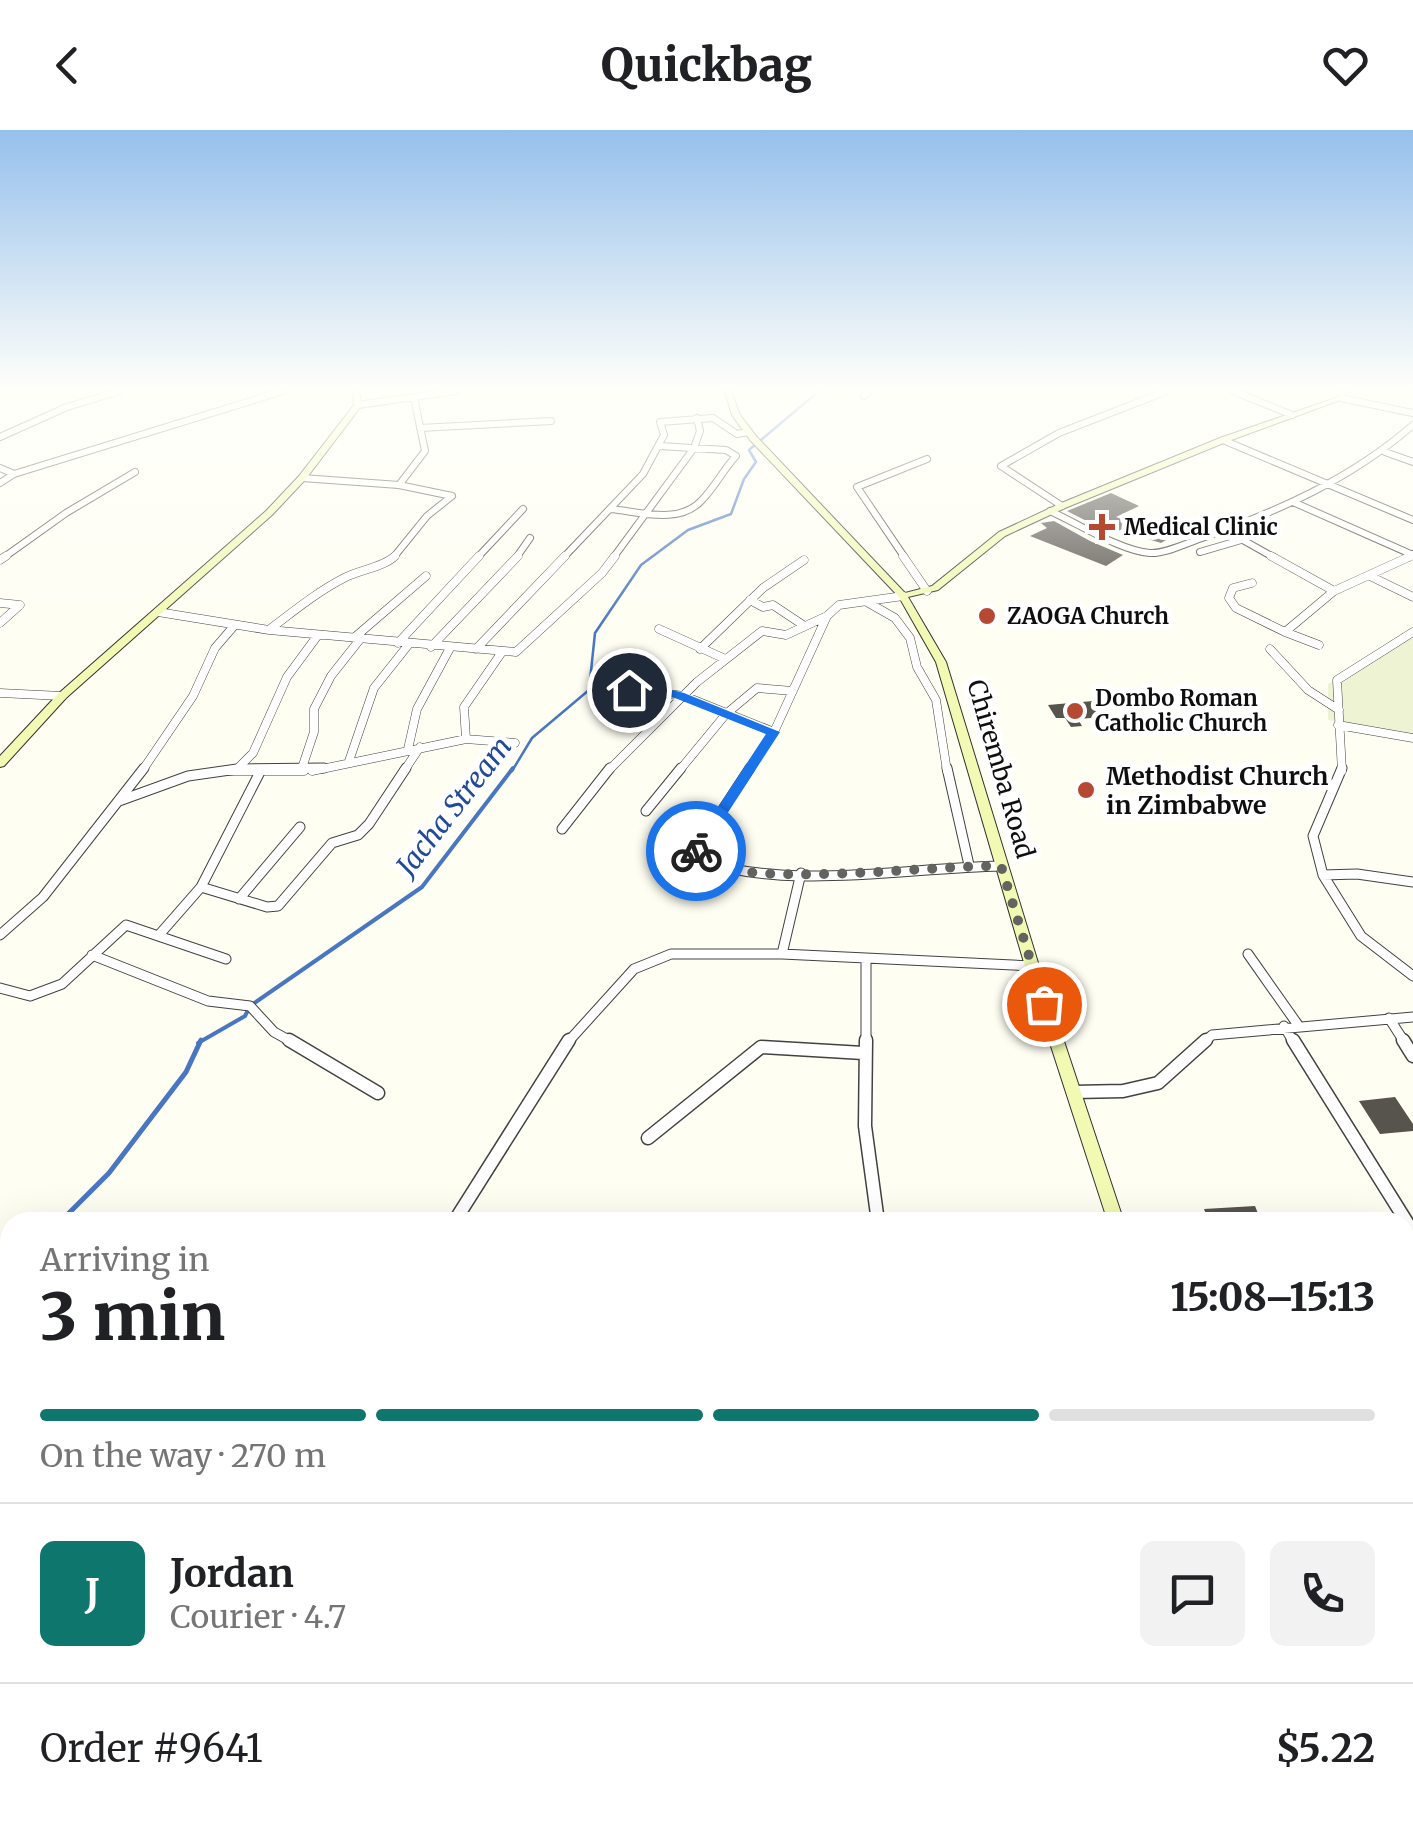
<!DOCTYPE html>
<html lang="en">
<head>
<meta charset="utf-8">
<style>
  :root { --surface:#fff; --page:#f2f2f2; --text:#202124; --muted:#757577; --line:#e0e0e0; --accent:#0f766e }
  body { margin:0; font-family:Merriweather,serif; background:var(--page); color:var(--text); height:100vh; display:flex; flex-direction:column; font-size:38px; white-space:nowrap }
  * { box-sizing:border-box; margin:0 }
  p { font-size:32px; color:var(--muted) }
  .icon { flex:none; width:55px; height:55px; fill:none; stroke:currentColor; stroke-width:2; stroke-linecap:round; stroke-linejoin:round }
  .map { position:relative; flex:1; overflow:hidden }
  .details { position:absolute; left:0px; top:1082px; width:1415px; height:622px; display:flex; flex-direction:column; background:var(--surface); border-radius:30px 30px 0 0; box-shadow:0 10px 40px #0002 }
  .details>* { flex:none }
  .pin { position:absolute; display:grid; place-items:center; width:85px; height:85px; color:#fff; margin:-42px; border:5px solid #fff; border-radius:50%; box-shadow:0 2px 10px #0007 }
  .courier { position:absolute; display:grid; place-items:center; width:100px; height:100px; margin:-50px; border:8px solid #1a73e8; border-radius:50%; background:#fff; color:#222; box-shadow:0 2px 12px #0007 }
  .overview em { font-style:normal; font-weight:800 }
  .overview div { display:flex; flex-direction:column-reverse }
  .overview { display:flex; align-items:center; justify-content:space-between; height:170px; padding:0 40px }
  h1 { font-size:65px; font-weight:800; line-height:75px }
  .bar { display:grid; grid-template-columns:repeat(4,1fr); gap:15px 10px; align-content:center; height:120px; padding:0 40px }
  .bar i { height:12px; border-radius:8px; background:var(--line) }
  .bar .on { background:var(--accent) }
  .bar p { grid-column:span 4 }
  .line { display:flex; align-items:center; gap:25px; padding:0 40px; border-top:2px solid var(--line) }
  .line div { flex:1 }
  .round { display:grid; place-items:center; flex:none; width:105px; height:105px; border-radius:15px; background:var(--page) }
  header { display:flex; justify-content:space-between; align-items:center; height:130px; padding:0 40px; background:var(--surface); font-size:45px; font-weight:800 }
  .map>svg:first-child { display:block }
  .farmland { fill:#eef3d4 }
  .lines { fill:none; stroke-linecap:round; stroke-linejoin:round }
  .stream-far2 { stroke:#4876c3; stroke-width:2.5 }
  .stream-far1 { stroke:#4876c3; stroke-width:4 }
  .stream { stroke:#4876c3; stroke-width:5 }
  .building { fill:#57534d }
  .street-far4-casing { stroke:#424242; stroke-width:8 }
  .street-far3-casing { stroke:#424242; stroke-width:9 }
  .street-far2-casing { stroke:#424242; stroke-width:11 }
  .street-far1-casing { stroke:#424242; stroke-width:15 }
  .street-casing { stroke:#424242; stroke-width:18 }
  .secondary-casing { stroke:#313131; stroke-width:2 }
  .street-far4 { stroke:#fff; stroke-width:6 }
  .street-far3 { stroke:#fff; stroke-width:8 }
  .street-far2 { stroke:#fff; stroke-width:9 }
  .street-far1 { stroke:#fff; stroke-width:12 }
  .street { stroke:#fff; stroke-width:15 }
  .secondary { fill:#f1f9b3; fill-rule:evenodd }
  .route { fill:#1a73e8 }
  .done { stroke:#63635f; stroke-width:10; stroke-dasharray:0 18 }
  .poi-dot { fill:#b54932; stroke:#fff; stroke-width:4 }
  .labels { text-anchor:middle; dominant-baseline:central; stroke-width:10; stroke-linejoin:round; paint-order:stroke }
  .far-poi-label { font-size:22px; font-weight:bold; fill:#0f0f0f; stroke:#fff; text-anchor:start }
  .street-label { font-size:25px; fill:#0f0f0f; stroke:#fff }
  .poi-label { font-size:25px; font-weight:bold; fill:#0f0f0f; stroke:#fff; text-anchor:start }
  .water-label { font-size:28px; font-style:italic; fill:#224a98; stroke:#fff }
</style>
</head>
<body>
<header><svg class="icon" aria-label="back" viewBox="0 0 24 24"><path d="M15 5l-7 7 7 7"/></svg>Quickbag<svg class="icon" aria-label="heart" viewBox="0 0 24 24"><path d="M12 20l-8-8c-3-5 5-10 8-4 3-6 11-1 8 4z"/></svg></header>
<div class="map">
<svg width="1413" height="1703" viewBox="0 0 1413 1703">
  <rect width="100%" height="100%" fill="#fefef3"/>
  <path class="farmland" d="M1413,508V605L1328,590V554Z"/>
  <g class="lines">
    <path class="stream-far2" d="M512,641L532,608L589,560L595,503L641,435L688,400L731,384L744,349L756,332L749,320L819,261"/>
    <path class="stream-far1" d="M198,913L245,886L250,876L422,757L513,638"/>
    <path class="stream" d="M60,1092L109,1043L186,942L201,910
      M0,1154L10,1144"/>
  </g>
  <path class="building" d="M1111,363L1139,376L1116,387L1171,407L1161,413L1115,399L1108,402L1067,381Z
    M1054,391L1090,411L1123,425L1106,436L1030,406L1047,398L1041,393Z
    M1093,571L1103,587L1078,589L1082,596L1071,597L1065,588H1056L1048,575Z
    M1395,967L1413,994V1001L1380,1004L1359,971Z
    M1255,1076L1261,1091L1209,1092L1204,1079Z"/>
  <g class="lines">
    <defs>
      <path id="street-far4" d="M1233,261L1292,285
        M864,266L869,261
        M1341,268L1413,283
        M358,275L456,261
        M420,298L551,291
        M0,307L67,277L120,261
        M1223,310L1413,390
        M1385,322L1413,332
        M0,338L14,344
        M302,348L399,355L452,366
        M0,353L14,344L283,261
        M399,355L425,321L414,268
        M1293,372L1413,425
        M1062,376L1001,336L1059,303L1167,261
        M611,379C640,382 680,395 702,370C715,357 723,340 736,326L726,320L659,316
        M1050,381C1077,393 1121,421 1150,423C1165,424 1187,413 1202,408C1279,381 1351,349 1413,295
        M1225,400L1275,428
        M1200,422L1241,410
        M3,428L66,383L135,342
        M393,428L427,386L452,366
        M477,428L523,379
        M516,428L530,408
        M563,428L643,344L664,305L660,292L713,288L737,304L749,302
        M613,428L694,318L700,301L697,288
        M905,428L857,357L927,329
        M1408,428L1413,424"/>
      <path id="street-far3" d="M903,426L927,461
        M1271,426L1334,461
        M0,430L6,426
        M1370,446L1413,467
        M1252,453L1233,458L1229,468L1236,478L1285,502L1334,461L1411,426
        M750,470L763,477L773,475L803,495
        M867,472L895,488L910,508L917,537L936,570L947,641
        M0,473L20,475
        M158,482L269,500L516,522L602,443L615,426
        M0,493L20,475
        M270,499C294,481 317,462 344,448C359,440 384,437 395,426
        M659,499L723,528
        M1285,502L1319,515
        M355,507L426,446
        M398,513L479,426
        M431,517L518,426
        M476,519L565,426
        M700,519L763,458L804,430
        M1270,519L1308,560L1339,580
        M629,559L684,566L774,602
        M0,563L62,566
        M1338,595L1413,608
        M466,609L464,577L502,522
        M408,619L417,579L450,518
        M349,631L374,558L409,514
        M237,639L253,623L287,547L318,505
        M142,641L193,566L215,518L234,496
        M224,641H304
        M301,641L314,602V579L331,546L361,508
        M312,641L466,609L515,613
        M404,641L420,617
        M608,641L697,552L762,501L786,505L827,486
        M679,641L726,584L757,558L793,561
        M748,641L774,602L827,486L839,475L903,466
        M1342,641L1337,550L1413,502"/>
      <path id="street-far2" d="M750,638L691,728C788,762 900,738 1001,736
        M947,638L969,735
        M1342,638L1313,706L1323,745L1361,806L1413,846
        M119,671L188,646L237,639L324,638
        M646,681L681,638
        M562,699L610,638
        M1323,745L1357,744L1413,752
        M201,757L267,777L278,776L332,713L358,705L369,694L406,638
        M239,769L300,697
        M0,805L43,767L144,638
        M159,805L201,757L260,642
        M782,824L801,743
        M1248,824L1298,895
        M92,825L208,871L250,876L274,902L294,913
        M0,858L30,866L62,854L126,795L226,829
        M1389,888L1405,913
        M1284,896L1294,913
        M567,913L634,839L671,824H782L1032,836
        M866,913V830
        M1203,913L1212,905L1413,887"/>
      <path id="street-far1" d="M289,910L378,963
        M866,910L865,996L878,1092
        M1293,910L1413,1102
        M1403,910L1413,926
        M1074,962L1123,961L1158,953L1206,910
        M648,1008L761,917L863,923
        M454,1092L569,910"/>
      <path id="street" d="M1405,1446L1413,1445
        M0,1690L14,1703
        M1087,1695L1098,1703
        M95,1703L99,1695
        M537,1703L539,1695
        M913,1703L915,1695"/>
      <path id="secondary" d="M353,261H359L362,275L305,350L272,385L66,568L4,636L0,637V626L58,564L266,381L299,346L354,275Z
        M725,261H731L740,285L756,306L905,463L932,456L999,402L1059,374L1220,308L1338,267L1340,261H1346L1343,269L1226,312L1065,378L1005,406L938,460L908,467L946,532L1039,836L1124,1092H1108L1025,836L936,532L899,467L750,310L732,285Z
        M1309,1695H1333L1336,1703H1312Z"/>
    </defs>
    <use href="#street-far4" class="street-far4-casing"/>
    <use href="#street-far3" class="street-far3-casing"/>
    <use href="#street-far2" class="street-far2-casing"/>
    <use href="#street-far1" class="street-far1-casing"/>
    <use href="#street" class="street-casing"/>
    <use href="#secondary" class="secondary-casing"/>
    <use href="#street-far4" class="street-far4"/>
    <use href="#street-far3" class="street-far3"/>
    <use href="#street-far2" class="street-far2"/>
    <use href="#street-far1" class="street-far1"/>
    <use href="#street" class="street"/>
    <use href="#secondary" class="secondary"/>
  </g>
  <linearGradient id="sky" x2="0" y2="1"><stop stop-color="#96c0ec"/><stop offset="0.52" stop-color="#fffffa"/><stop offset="1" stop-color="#fffffa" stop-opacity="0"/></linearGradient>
  <rect width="1413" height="499" fill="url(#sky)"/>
  <path class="route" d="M648,554L684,563L780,602L701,724L689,721L766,604L675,568L623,560Z"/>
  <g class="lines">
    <path class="done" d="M696,721L691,728C749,760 927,735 1001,736L1044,874"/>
  </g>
  <g class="poi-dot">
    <path d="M1097 382h10v10h10v10h-10v10h-10v-10h-10v-10h10z"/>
    <circle cx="987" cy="486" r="10"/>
    <circle cx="1075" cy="581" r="10"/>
    <circle cx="1086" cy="660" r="10"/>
  </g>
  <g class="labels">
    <g class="far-poi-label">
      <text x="1124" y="397">Medical Clinic</text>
      <text x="1007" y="486">ZAOGA Church</text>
      <text x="1095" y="568">Dombo Roman<tspan x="1095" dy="25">Catholic Church</tspan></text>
    </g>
    <g class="street-label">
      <text transform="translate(1001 639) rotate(74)">Chiremba Road</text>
    </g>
    <g class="poi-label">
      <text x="1106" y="646">Methodist Church<tspan x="1106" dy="29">in Zimbabwe</tspan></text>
    </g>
    <g class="water-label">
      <text transform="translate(454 676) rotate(-52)">Jacha Stream</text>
    </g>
  </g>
</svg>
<div class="pin" style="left:1044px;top:874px;background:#ea580c"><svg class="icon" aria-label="bag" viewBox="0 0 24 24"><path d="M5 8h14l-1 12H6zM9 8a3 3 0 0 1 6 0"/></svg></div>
<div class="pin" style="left:629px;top:560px;background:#1f2937"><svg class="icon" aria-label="home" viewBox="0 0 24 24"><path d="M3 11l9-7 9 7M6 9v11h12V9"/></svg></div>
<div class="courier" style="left:696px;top:721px"><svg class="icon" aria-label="bike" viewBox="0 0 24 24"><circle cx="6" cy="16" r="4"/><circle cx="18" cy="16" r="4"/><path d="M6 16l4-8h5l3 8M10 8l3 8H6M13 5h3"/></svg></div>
<section class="details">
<div class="overview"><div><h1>3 min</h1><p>Arriving in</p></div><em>15:08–15:13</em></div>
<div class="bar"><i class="on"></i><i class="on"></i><i class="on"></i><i></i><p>On the way · 270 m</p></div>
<div class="line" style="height:180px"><b class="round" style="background:var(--accent);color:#fff">J</b><div><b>Jordan</b><p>Courier · 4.7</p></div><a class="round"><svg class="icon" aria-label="chat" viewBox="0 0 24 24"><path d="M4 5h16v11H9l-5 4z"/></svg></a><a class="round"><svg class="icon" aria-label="phone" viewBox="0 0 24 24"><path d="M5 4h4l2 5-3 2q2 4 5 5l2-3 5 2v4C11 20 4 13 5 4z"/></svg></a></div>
<div class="line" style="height:130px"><div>Order #9641</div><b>$5.22</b></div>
</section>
</div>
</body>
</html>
